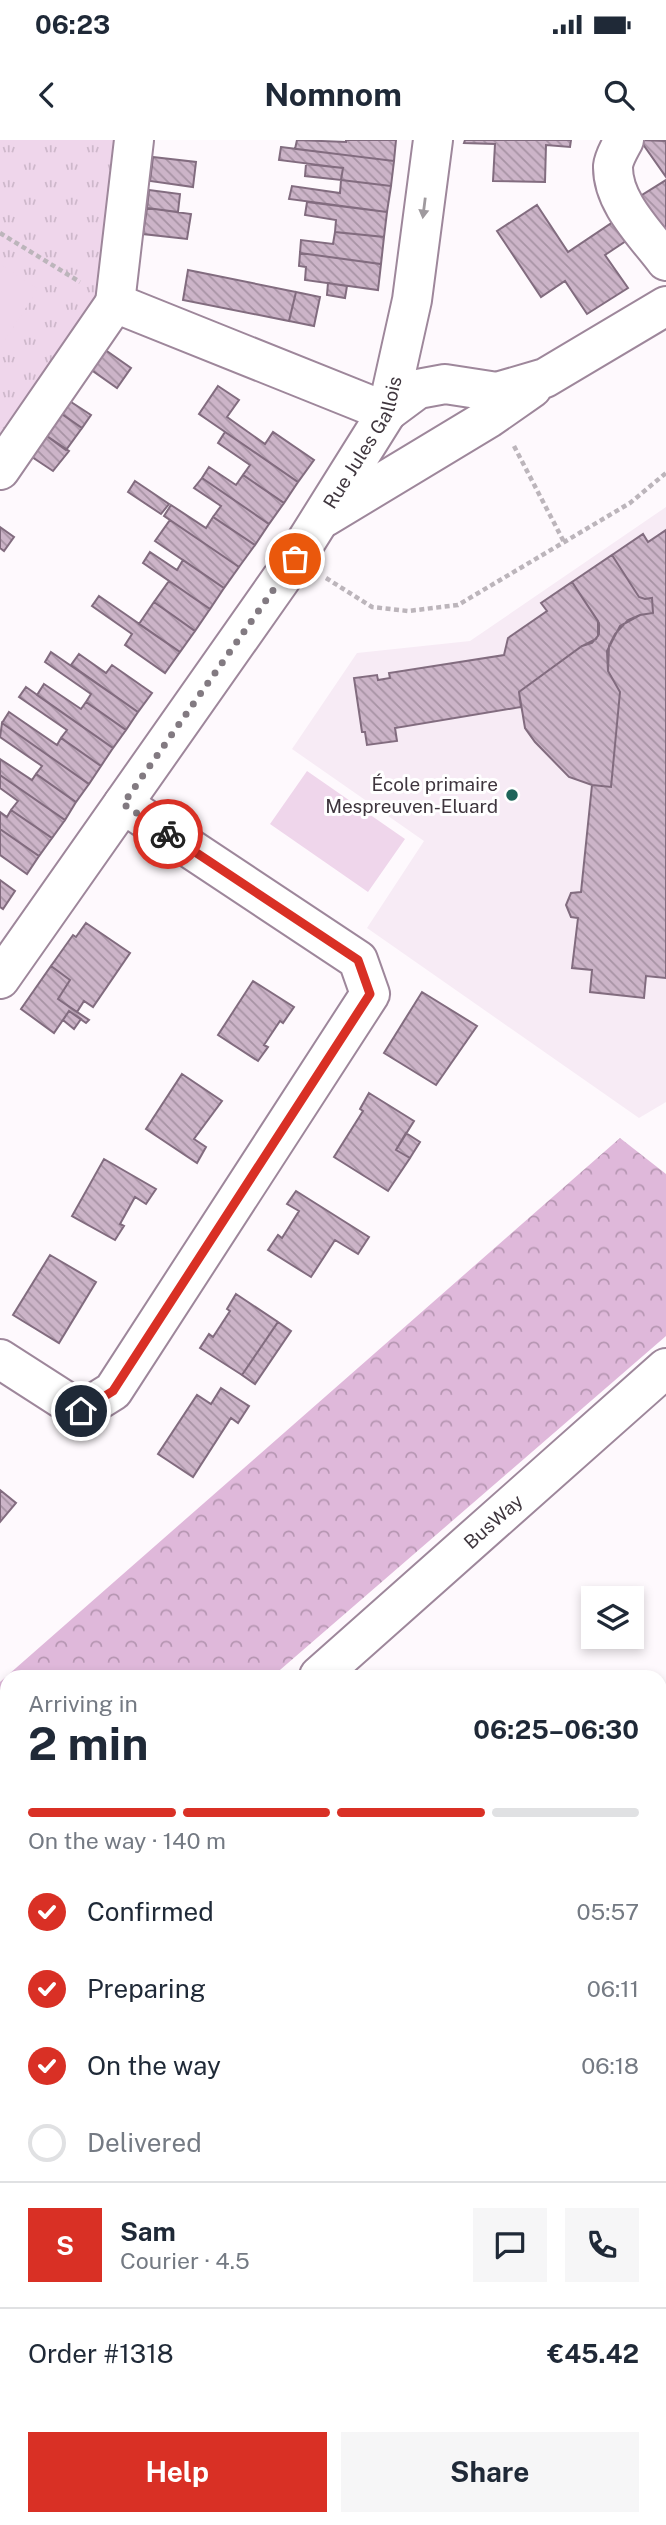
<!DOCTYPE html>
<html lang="en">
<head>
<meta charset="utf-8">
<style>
  :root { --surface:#fff; --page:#f6f6f7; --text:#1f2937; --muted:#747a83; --line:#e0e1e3; --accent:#d93025 }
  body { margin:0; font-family:"Public Sans",sans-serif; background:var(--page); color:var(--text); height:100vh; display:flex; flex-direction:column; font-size:26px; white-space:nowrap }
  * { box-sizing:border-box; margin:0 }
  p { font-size:23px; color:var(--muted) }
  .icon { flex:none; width:38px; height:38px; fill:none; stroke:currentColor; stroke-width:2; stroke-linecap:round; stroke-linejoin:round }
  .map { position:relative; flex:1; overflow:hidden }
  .sheet { position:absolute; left:0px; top:1530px; width:667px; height:856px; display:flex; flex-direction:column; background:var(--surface); border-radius:21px 21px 0 0; box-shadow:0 4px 10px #0003 }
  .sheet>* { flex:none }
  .controls { position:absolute; left:581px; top:1446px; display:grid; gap:14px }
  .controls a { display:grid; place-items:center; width:63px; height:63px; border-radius:0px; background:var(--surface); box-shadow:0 4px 10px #0003; font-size:35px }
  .pin { position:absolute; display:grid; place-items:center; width:60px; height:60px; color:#fff; margin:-30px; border:4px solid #fff; border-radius:50%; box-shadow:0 2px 7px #0007 }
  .courier { position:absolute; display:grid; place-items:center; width:70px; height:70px; margin:-35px; border:5px solid #d93025; border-radius:50%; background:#fff; color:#222; box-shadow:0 2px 9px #0007 }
  .head em { font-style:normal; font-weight:700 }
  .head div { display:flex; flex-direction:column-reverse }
  .head { display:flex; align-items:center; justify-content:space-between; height:119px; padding:0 28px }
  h1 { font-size:46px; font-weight:700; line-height:52px }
  .bar { display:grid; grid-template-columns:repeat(4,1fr); gap:10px 7px; align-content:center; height:84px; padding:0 28px }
  .bar i { height:9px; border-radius:5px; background:var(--line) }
  .bar .on { background:var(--accent) }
  .bar p { grid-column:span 4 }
  .line { display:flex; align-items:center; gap:18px; padding:0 28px; border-top:2px solid var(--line) }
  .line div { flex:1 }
  .round { display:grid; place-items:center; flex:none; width:74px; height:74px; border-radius:0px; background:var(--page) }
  ol { padding:0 28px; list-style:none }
  li { display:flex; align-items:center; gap:21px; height:77px }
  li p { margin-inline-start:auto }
  li .icon { padding:7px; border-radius:50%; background:var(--accent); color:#fff; stroke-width:4 }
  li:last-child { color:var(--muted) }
  li i { width:38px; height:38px; border:4px solid var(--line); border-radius:50% }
  .button { display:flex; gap:14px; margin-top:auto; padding:14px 28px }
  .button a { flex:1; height:80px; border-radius:0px; background:var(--accent); color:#fff; font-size:28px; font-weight:700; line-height:80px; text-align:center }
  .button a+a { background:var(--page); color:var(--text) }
  .status { display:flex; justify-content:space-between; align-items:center; height:49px; padding:0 35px; background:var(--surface); direction:ltr }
  .status svg { height:19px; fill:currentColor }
  header { display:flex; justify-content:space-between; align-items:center; height:91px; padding:0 28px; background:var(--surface); font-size:32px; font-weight:700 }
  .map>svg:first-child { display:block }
  .built { fill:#f7ebf5 }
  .grass { fill:url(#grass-tufts) }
  .forest { fill:url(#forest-crowns) }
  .garden { fill:#efd6eb }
  .building { fill:url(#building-back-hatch); stroke:#826c7f; stroke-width:2 }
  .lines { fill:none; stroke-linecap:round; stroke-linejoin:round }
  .minor-casing { stroke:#9e879b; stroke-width:42 }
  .path { stroke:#bcb5bb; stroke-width:4.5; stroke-dasharray:5 3.5; stroke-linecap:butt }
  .minor { stroke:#fff; stroke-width:38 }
  .oneway { fill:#9f9a9e }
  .done { stroke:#827a81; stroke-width:7; stroke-dasharray:0 12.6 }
  .route { stroke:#d93025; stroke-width:9 }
  .poi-dot { fill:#1e655a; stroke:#fff; stroke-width:2.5 }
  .labels { text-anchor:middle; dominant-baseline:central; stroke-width:6; stroke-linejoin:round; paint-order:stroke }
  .street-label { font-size:19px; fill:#3f363e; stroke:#fff }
  .poi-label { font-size:19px; fill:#3f363e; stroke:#fff; text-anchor:end }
</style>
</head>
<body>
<div class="status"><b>06:23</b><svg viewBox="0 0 49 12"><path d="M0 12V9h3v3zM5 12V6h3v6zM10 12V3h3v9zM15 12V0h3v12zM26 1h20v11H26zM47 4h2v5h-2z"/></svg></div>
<header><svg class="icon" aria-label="back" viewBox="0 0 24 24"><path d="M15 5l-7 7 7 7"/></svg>Nomnom<svg class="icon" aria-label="search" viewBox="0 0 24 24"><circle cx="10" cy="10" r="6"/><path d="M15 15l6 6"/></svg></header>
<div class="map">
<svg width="666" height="2385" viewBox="0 0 666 2385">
  <defs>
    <pattern id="grass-tufts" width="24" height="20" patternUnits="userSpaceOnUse" patternTransform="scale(1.75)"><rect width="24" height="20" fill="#efd6eb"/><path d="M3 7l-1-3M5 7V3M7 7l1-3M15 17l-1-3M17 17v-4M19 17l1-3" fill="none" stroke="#ceb8cb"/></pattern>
    <pattern id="forest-crowns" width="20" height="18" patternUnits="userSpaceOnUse" patternTransform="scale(1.75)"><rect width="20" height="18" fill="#dfb8da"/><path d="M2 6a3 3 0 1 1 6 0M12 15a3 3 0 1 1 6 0" fill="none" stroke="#b696b2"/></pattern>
    <pattern id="building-back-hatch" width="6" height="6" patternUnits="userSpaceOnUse" patternTransform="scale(1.75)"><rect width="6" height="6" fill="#ccb4c8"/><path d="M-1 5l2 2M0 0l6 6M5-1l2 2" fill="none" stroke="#a793a4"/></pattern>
  </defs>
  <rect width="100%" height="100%" fill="#fef9fd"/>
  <path class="built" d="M666,367V962L639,978L367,788L424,701L292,609L357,513L470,501Z"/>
  <path class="grass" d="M0,0H117L95,160L0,293Z"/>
  <path class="forest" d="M620,998L666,1034V1196L273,1536H7V1743L0,1768V1542Z"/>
  <path class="garden" d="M0,124L38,149L0,208Z
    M307,631L405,699L368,752L270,684Z"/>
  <path class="building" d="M297,0L346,2V0H396L394,21L295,9Z
    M465,0H571L570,7L546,5L545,42L493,41L495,4L464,3Z
    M640,0L666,1V37Z
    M281,7L394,21L391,46L341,40L343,28L279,20Z
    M153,17L196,22L193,47L150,41Z
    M306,24L343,28L341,40L305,36Z
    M341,40L391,46L387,72L289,59L292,46L340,53Z
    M666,40V96L634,60Z
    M149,50L180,54L178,72L147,68Z
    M307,62L387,72L384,97L335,92L336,80L305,75Z
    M537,65L568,112L619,78L632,97L605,115L628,148L587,174L565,141L541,157L497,91Z
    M147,68L191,74L187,99L143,94Z
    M335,92L384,97L381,124L300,113L301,100L333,104Z
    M300,113L381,124L378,150L305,140L306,127L299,126Z
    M188,130L296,152L289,181L183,160Z
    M328,143L347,146L345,158L327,155Z
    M296,152L320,157L314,186L289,181Z
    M104,209L131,228L117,248L90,229Z
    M218,246L239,260L227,277L265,304L273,292L314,320L298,342L199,274Z
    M68,260L91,275L82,288L59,272Z
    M59,272L82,288L66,310L44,294Z
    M225,292L298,342L284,363L243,335L250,325L218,303Z
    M44,294L69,311L53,331L29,315Z
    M209,327L236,345L243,335L284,363L269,384L202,338Z
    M202,338L269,384L255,405L213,377L221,366L194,348Z
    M135,341L169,364L161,374L128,352Z
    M171,365L206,388L213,377L255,405L239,427L164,376Z
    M170,380L239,427L224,448L155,401Z
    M0,387L14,397L4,411L0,408Z
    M666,390V838L646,836L644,858L590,852L592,830L572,828L578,778L571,777L566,765L571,753L581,752L592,645L611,647L620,552L608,531L609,506L615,494L628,480L640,475L653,473L652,458L645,459L639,457L612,415L643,394L648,402Z
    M150,412L177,430L183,420L224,448L210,469L143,423Z
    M612,415L639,457L645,459L652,458L653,473L640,475L620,486L607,511L608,531L620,552L611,647L592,645L569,637L535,602L525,588L519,552L582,506L596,499L599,494V483L572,442Z
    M169,441L210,469L195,491L154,462Z
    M572,442L598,481V496L592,503L582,506L519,552L521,567L395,588L397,601L367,605L365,592H362L354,538L377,535L378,540L390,538L389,533L504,515L508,498L547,471L541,463Z
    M99,456L180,512L165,533L125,505L132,494L92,466Z
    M154,462L195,491L180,512L139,484Z
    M51,512L138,572L126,590L86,562L91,554L45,522Z
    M79,514L106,533L112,525L152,553L138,572L71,525Z
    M44,544L81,569L86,562L126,590L113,608L37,555Z
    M26,547L113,608L101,626L61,598L67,590L19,557Z
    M9,572L57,605L61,598L101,626L89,644L2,583Z
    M2,583L89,644L76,662L36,634L42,626L0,597Z
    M0,619L32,640L36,634L76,662L65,680L0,635Z
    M0,635L65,680L52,698L11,670L18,661L0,648Z
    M11,670L52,698L39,716L0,689V672L7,677Z
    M0,689L39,716L27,734L0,715Z
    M0,740L15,751L3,769L0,767Z
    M86,783L130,813L93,867L84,861L77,872L58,859L70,840L51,826L73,795L76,797Z
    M51,826L70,840L58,859L89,880L86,883L69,871L54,893L21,869Z
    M253,841L294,867L283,883L280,881L264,905L268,907L258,921L218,895Z
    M422,852L477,886L436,945L384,913Z
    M69,871L81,879L74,889L63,880Z
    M182,934L222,961L194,999L206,1007L197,1023L146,989Z
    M369,953L414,981L396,1010L410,1018L388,1051L334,1017L363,971L360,969Z
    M406,993L420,1002L410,1018L396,1010Z
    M104,1019L156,1049L146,1064L135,1057L120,1084L124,1086L115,1100L72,1076Z
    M296,1051L369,1097L358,1114L335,1100L311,1137L268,1110L278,1095L282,1098L299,1071L287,1064Z
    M50,1115L96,1142L59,1203L13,1175Z
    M236,1154L278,1182L242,1235L200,1208L209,1194L213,1197L230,1171L227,1169Z
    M278,1182L291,1191L255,1244L242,1235Z
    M221,1248L249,1266L238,1283L231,1278L193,1337L158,1314L197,1255L211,1264Z
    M0,1350L16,1363L0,1382Z
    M666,1991V2048L660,2042V1996Z
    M7,2087V2124L0,2120V2102Z
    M418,2378H452L466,2385H415Z"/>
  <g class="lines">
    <defs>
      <g id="minor">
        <path d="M624,0C620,8 614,17 613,26C612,62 645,93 666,121"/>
        <path d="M115,163L134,0"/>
        <path d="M387,272L418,249L445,244L497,252L545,238L666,166"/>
        <path d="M0,330L115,163L387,272"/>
        <path d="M325,377L489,278L532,248"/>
        <path id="s1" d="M0,839L295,419L387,272L412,160L433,0"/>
        <path d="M0,1219L81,1271L113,1251L370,854L358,820L123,664"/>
        <path id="s2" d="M319,1536L666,1228"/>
        <path d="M0,1837L7,1828"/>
        <path d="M660,1915L666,1909"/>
        <path d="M660,2168L666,2174"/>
        <path d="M660,2287L666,2280"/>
        <path d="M87,2385L91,2378"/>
        <path d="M228,2385L234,2378"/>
        <path d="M583,2385L588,2378"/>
      </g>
    </defs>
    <use href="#minor" class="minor-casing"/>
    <path class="path" d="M0,93L80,142
      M514,306L564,402
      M326,438L372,467L408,471L458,465L630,363L666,333
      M660,2373L666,2378"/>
    <use href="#minor" class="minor"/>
  </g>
  <defs><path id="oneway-solid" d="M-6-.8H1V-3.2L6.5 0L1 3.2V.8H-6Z" transform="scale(1.75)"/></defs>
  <use class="oneway" href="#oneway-solid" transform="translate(424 68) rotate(97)"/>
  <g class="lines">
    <path class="done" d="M168,694L123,664L295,419"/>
    <path class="route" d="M81,1271L113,1251L370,854L358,820L168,694"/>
  </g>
  <circle class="poi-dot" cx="512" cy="655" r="7"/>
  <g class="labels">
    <g class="street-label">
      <text stroke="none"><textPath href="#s1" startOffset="649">Rue Jules Gallois</textPath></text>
      <text stroke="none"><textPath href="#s2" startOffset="233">BusWay</textPath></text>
    </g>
    <g class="poi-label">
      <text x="498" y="644">École primaire<tspan x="498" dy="22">Mespreuven-Eluard</tspan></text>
    </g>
  </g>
</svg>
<div class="controls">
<a><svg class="icon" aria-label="layers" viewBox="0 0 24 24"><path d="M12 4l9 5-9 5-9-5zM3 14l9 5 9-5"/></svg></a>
</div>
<div class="pin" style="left:295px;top:419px;background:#ea580c"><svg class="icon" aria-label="bag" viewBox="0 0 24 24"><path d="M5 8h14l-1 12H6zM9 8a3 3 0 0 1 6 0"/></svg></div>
<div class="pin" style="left:81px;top:1271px;background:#1f2937"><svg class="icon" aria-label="home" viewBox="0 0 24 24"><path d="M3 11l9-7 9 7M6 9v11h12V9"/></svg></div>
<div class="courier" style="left:168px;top:694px"><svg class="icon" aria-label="bike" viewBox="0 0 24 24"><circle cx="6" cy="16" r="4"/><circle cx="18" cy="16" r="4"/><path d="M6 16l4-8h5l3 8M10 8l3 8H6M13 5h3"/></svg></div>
<section class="sheet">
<div class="head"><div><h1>2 min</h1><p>Arriving in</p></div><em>06:25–06:30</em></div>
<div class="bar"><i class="on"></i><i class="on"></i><i class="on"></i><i></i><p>On the way · 140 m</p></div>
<ol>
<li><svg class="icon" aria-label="check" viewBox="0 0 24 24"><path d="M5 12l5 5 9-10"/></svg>Confirmed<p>05:57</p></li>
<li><svg class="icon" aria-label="check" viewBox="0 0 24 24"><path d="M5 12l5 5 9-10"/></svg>Preparing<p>06:11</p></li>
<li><svg class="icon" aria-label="check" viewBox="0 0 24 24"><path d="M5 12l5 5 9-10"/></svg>On the way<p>06:18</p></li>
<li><i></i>Delivered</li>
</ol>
<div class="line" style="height:126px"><b class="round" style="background:var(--accent);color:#fff">S</b><div><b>Sam</b><p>Courier · 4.5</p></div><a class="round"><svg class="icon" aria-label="chat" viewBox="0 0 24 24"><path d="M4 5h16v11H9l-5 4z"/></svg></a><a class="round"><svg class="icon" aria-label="phone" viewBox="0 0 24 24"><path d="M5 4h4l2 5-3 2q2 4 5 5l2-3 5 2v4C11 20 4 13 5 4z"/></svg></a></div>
<div class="line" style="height:91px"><div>Order #1318</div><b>€45.42</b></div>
<div class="button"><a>Help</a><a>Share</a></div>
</section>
</div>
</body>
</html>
